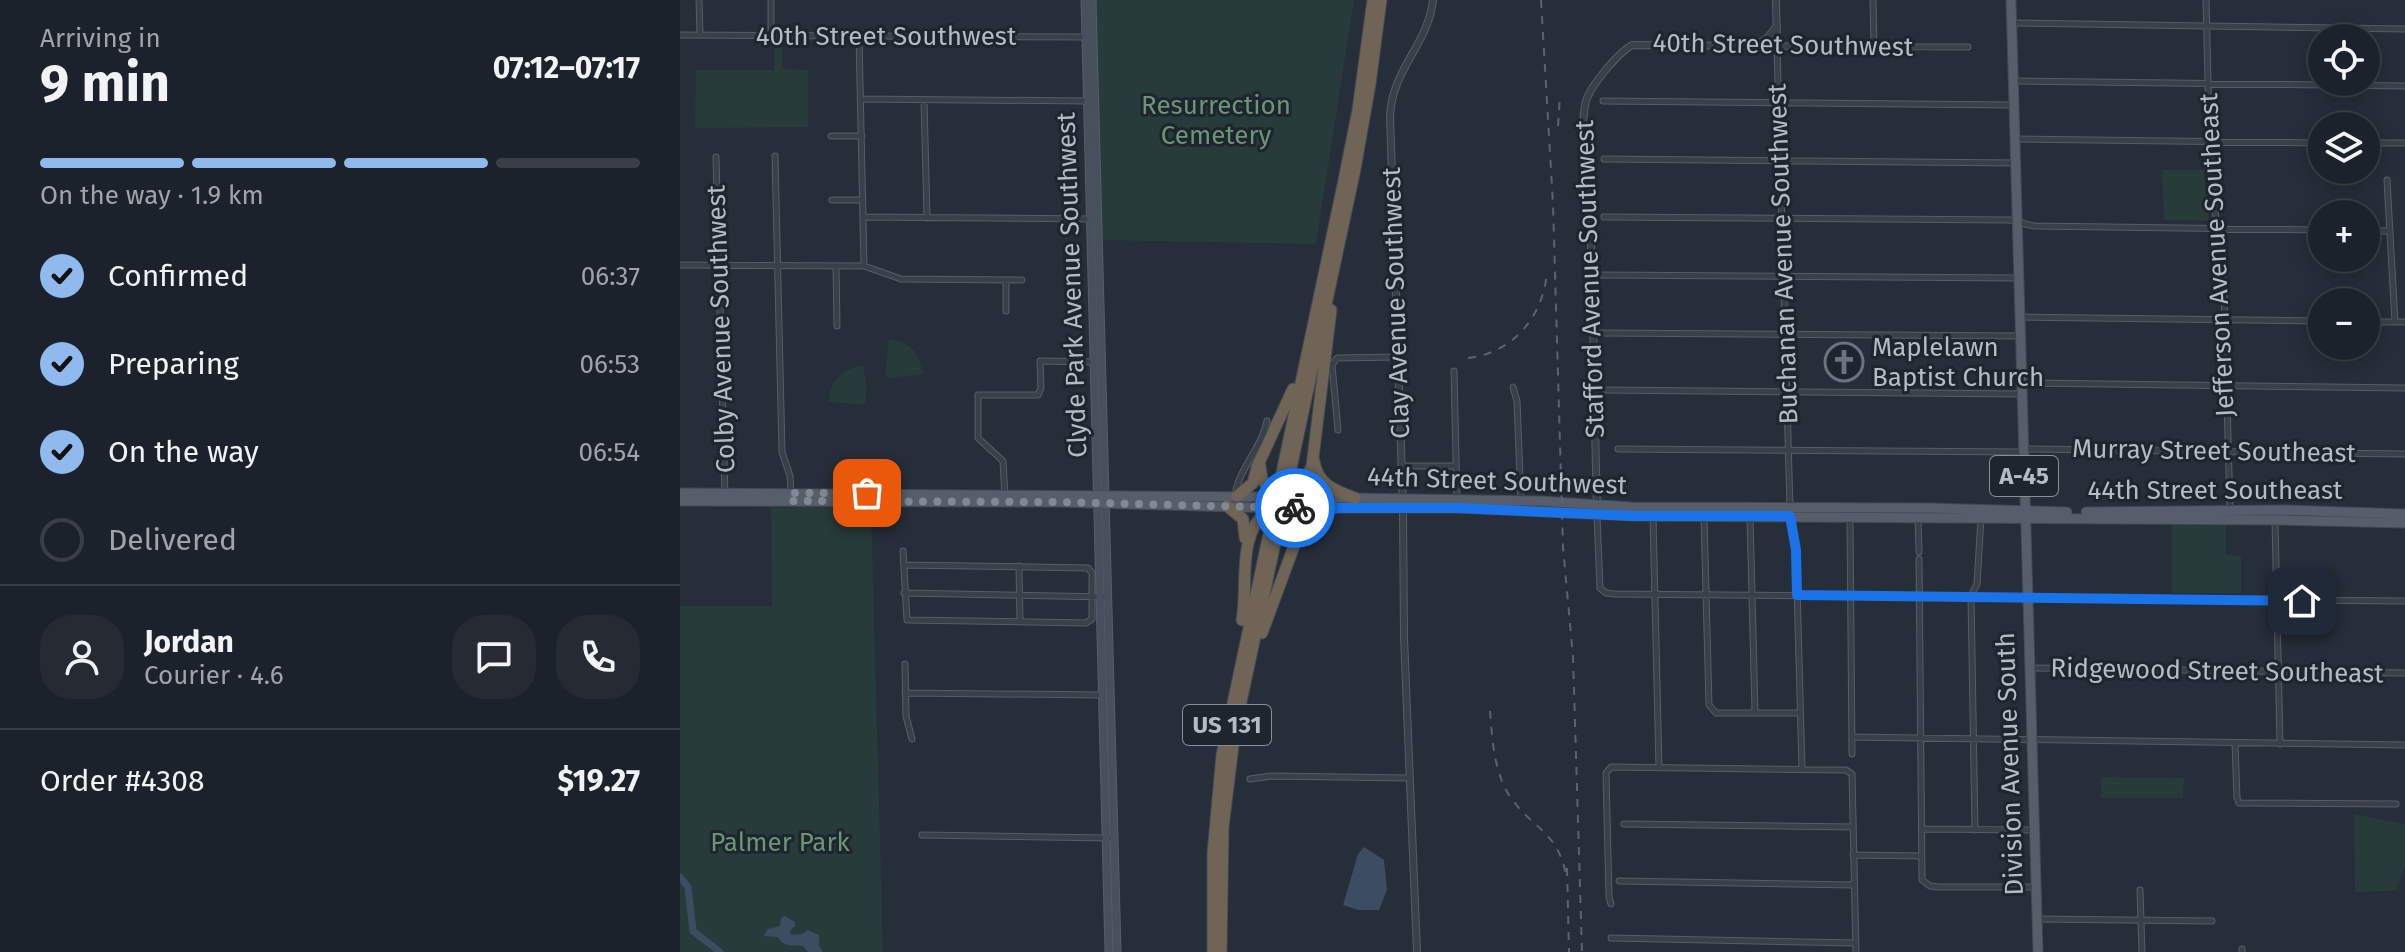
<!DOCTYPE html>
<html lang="en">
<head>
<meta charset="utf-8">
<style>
  :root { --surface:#1c222b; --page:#252a33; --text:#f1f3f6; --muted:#a0a4a9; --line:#3a3f47; --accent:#90b9ed }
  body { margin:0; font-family:"Fira Sans",sans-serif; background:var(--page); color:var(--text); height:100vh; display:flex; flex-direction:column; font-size:30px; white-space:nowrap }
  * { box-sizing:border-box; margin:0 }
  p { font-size:26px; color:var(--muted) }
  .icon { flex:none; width:44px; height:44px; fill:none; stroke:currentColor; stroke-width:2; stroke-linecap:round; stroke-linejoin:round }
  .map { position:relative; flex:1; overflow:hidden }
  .details { display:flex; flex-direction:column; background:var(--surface); width:680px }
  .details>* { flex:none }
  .buttons { position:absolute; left:1628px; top:24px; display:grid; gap:16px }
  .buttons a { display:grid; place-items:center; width:72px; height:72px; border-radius:50%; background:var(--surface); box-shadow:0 4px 20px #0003,0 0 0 2px var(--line); font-size:40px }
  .pin { position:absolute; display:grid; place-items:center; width:68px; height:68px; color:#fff; margin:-34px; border-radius:16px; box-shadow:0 4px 12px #0006 }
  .courier { position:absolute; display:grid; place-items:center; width:80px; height:80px; margin:-40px; border:6px solid #1a73e8; border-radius:50%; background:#fff; color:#222; box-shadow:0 2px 10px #0007 }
  .headline em { font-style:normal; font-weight:700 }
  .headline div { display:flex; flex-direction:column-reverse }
  .headline { display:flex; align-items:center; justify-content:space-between; height:136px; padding:0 40px }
  h1 { font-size:52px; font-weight:700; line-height:60px }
  .bar { display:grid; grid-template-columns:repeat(4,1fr); gap:12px 8px; align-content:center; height:96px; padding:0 40px }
  .bar i { height:10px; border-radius:6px; background:var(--line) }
  .bar .on { background:var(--accent) }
  .bar p { grid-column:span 4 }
  .line { display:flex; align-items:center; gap:20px; padding:0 40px; border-top:2px solid var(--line) }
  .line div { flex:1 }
  .round { display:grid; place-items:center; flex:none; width:84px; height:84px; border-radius:32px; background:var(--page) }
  ol { padding:0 40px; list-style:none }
  li { display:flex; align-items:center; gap:24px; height:88px }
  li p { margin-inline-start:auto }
  li .icon { padding:8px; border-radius:50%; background:var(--accent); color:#111; stroke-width:4 }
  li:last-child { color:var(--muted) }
  li i { width:44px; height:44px; border:4px solid var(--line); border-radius:50% }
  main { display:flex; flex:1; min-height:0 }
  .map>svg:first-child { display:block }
  .green { fill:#273b3b }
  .water { fill:#3c4d61 }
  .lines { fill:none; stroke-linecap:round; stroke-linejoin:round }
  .river { stroke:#3c4d61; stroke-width:7 }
  .minor-casing { stroke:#565e67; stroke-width:7 }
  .tertiary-casing { stroke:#565e67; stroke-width:8 }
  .secondary-casing { stroke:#565e67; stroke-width:9 }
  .primary-casing { stroke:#414952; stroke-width:11 }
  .motorway-casing { stroke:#434b54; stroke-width:13 }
  .minor { stroke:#384049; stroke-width:5 }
  .tertiary { stroke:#384049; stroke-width:6 }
  .secondary { stroke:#47505c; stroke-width:7 }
  .primary { stroke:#565f69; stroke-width:9 }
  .motorway { stroke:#6f6456; stroke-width:11 }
  .rail { stroke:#5a6470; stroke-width:2; stroke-dasharray:8 8; stroke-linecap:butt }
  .primary-bridge-casing { stroke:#414952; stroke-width:11; stroke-linecap:butt }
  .motorway-bridge-casing { stroke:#434b54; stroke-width:13; stroke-linecap:butt }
  .primary-bridge { stroke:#565f69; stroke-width:9 }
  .motorway-bridge { stroke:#6f6456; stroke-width:11 }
  .done { stroke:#818a94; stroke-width:8; stroke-dasharray:0 14.4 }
  .route { stroke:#1a73e8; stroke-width:10 }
  .labels { text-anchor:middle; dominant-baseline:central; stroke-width:6; stroke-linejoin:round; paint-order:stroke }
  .shield { fill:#1d252e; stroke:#868e98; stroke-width:2 }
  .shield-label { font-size:24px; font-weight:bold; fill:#b3bbc5 }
  .street-label { font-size:26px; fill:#b3bbc5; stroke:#1d252e }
  .park-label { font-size:26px; fill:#6d9474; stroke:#1d252e }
  .poi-label { font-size:26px; fill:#b3bbc5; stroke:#1d252e; text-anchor:start }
</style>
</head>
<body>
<main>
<section class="details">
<div class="headline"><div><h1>9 min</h1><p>Arriving in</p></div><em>07:12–07:17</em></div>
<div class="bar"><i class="on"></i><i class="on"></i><i class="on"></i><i></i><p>On the way · 1.9 km</p></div>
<ol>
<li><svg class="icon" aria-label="check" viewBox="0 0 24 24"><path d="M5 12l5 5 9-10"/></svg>Confirmed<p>06:37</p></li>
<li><svg class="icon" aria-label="check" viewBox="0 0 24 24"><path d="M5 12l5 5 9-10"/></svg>Preparing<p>06:53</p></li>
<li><svg class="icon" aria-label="check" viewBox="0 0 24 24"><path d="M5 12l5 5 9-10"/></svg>On the way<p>06:54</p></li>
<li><i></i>Delivered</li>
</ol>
<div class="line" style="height:144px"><a class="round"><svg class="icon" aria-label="person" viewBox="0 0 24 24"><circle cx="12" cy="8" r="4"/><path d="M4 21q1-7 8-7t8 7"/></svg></a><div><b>Jordan</b><p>Courier · 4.6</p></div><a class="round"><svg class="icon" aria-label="chat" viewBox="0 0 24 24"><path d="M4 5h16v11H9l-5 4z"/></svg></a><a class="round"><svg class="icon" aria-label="phone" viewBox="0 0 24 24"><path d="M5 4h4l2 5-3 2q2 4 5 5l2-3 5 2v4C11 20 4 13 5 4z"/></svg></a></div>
<div class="line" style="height:104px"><div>Order #4308</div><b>$19.27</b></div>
</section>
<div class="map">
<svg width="1725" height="952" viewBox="0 0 1725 952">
  <rect width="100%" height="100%" fill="#252e39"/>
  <path class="green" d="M415,0H674L636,244L421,240Z
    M102,35V69L128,70V127L15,128L16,70H94L95,36Z
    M1482,170H1524L1529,221L1484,220Z
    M209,339C232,343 239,352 243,374L208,378L205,375Z
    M183,366L187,390L185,405L149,402C149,381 163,368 183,366Z
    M191,505L203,952H0V606H92L91,508Z
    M1492,522H1546V555L1561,556V593H1492Z
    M1421,777L1504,778L1503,798H1421Z
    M1674,814L1725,824V867L1716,891L1675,892Z"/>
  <path class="water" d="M684,847L704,860L707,890L699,910H678L663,905L678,854Z
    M105,916L115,922V926L110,931L111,935L122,934L128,930L139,935V946L143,952H128L123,946C112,944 105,949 98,937L84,936L88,929L100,926L101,918Z"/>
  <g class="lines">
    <path class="river" d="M0,877L8,887L13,931L40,952"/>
    <defs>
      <path id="minor" d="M19,0L20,35
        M91,0V35
        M1193,0L1194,47
        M1526,0L1530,163L1544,292L1550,510
        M1333,23L1725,29
        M0,35L408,37
        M179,36L184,266
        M1335,81L1725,86
        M180,99L409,101
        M244,100L247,218
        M923,101L1333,105
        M151,136H182
        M1336,139L1642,143
        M1686,143H1725
        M95,156L102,452L110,476L111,493
        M36,157L45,496
        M924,159L1335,163
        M1707,180L1715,322
        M152,200H183
        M184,217L413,219
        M924,217L1330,220L1354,226L1642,230
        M1686,231H1708
        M0,265L184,266L221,279L342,280
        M156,266L157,326
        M922,275L1338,278
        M326,280V311
        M1341,317L1642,321
        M1686,322H1725
        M921,333L1339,336
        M774,371L777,500
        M1343,383L1725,388
        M833,387L837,401L841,502
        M926,390L1341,394
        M658,430L652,365L657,358L717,357
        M938,449L1343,452
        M1345,449L1725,454
        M721,466H776
        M555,496C558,469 582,448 587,421
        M325,497L323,461L298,438V395H358L361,388L360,361L414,362
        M1110,508L1097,46L1288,47
        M917,516L920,588L926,593L934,594L1725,601
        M1110,516L1116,550L1122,769
        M973,517L979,767
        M1024,517L1029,705L1036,713H1120
        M1070,517L1075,713
        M1170,518L1172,754
        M1238,519L1239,552
        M1595,521L1600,744
        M223,551L227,620L406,623L412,619V573L408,568L224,565
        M1239,559L1242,880L1250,886L1259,887H1355
        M339,566L340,622
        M224,593L428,597
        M225,664L226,716L232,739
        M1351,668L1725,673
        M225,693L423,695
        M1172,737L1725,745
        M1555,743L1557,798L1559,803L1716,804
        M570,779L591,776L729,778
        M944,824L1173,827
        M1243,829L1353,830
        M1295,830L1291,596L1297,584L1301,518
        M242,835L429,838
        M1173,855L1242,856
        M939,881L1174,885
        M1460,890L1462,952
        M931,904L929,897L926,773L931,767L1166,770L1172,774L1176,952
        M1358,919L1532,921
        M931,938L1176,943
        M1562,952V949"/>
      <path id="tertiary" d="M1076,45L1087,38L1097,26
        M917,506C914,410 914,313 910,217C909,183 898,134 906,101C911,85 938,53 952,45L1097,46L1096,0
        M737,952L724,637L723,508L710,116C712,69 748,45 753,0"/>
      <path id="secondary" d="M405,0L429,952
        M412,0L437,952"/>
      <path id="primary" d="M1331,0L1358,952
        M0,493L595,497
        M607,497L861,501L951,507L1249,508L1387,512
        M0,501L377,502L591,508
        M604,508H778L954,516L1595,520L1725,523
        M1406,512L1604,510L1725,514"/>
      <path id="motorway" d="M634,461C637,484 655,491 675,498
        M580,466L582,479L595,497
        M557,496L573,483L577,467L613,389
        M607,497L623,485L632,466L651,310
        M547,506L563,519L565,538
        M604,508L614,523V536
        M562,620C569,581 555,533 591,508
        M582,633L624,519L633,511L654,508
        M533,952V853L542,755L663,185L678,110L693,0
        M541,952L543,827L555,730L675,169L690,84L701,0"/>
    </defs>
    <use href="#minor" class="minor-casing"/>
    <use href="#tertiary" class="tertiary-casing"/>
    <use href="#secondary" class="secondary-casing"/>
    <use href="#primary" class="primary-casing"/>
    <use href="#motorway" class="motorway-casing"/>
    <use href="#minor" class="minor"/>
    <use href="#tertiary" class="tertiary"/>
    <use href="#secondary" class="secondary"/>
    <use href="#primary" class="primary"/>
    <use href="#motorway" class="motorway"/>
    <path class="rail" d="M861,0L873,204L883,547L893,657L902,952
      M878,126L880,95
      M788,358C833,353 863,317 867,272
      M810,711C812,737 814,772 829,795C853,831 878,829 887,879
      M887,868L889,952"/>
    <defs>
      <path id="primary-bridge" d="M595,497H607"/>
      <path id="motorway-bridge" d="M591,508L599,503L604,508"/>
    </defs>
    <use href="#primary-bridge" class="primary-bridge-casing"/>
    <use href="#motorway-bridge" class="motorway-bridge-casing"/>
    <use href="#primary-bridge" class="primary-bridge"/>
    <use href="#motorway-bridge" class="motorway-bridge"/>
  </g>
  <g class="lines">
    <path class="done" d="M187,493H111V501L377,502L615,508"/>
    <path class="route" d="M615,508H778L954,516H1110L1116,550L1117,595L1622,601"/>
  </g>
  <defs>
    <symbol id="church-ring" viewBox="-11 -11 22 22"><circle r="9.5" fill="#1d252e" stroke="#6b7280" stroke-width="1.5"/><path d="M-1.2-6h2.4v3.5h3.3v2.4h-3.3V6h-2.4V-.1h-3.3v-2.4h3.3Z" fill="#6b7280"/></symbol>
  </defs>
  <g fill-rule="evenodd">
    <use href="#church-ring" x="1142" y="340" width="44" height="44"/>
  </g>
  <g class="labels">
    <g class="shield">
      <rect x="1310" y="456" width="68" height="40" rx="6"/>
      <rect x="503" y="705" width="88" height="40" rx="6"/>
    </g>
    <g class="shield-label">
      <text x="1344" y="476">A-45</text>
      <text x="547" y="725">US 131</text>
    </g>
    <g class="street-label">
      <text x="206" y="36">40th Street Southwest</text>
      <text transform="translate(1103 45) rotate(1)">40th Street Southwest</text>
      <text transform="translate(1103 254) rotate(-92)">Buchanan Avenue Southwest</text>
      <text transform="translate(1537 255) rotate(-93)">Jefferson Avenue Southeast</text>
      <text transform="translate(910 279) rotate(-92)">Stafford Avenue Southwest</text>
      <text transform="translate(392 285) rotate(-92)">Clyde Park Avenue Southwest</text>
      <text transform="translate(716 303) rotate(-92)">Clay Avenue Southwest</text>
      <text transform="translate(41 329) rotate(-92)">Colby Avenue Southwest</text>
      <text transform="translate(1534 451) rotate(1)">Murray Street Southeast</text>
      <text transform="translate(817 481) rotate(2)">44th Street Southwest</text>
      <text x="1535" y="490">44th Street Southeast</text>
      <text transform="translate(1537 671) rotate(1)">Ridgewood Street Southeast</text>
      <text transform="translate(1330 764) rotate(-92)">Division Avenue South</text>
    </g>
    <g class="park-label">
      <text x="536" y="105">Resurrection<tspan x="536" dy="30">Cemetery</tspan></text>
      <text x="100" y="842">Palmer Park</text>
    </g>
    <g class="poi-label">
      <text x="1192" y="347">Maplelawn<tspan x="1192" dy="30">Baptist Church</tspan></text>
    </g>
  </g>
</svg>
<div class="buttons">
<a><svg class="icon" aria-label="locate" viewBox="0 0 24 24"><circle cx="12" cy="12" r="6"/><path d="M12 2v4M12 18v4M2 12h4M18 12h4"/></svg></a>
<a><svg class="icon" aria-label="layers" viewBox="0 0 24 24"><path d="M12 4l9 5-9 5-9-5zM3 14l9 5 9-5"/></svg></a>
<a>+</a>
<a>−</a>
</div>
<div class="pin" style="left:187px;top:493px;background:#ea580c"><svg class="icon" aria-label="bag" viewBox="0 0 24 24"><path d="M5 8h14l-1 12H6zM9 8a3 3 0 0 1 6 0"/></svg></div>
<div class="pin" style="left:1622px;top:601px;background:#1f2937"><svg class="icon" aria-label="home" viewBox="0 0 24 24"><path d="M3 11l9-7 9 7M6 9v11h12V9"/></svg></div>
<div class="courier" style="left:615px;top:508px"><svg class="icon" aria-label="bike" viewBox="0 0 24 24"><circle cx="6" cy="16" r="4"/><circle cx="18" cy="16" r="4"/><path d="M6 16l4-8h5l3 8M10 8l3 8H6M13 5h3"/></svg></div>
</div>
</main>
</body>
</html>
